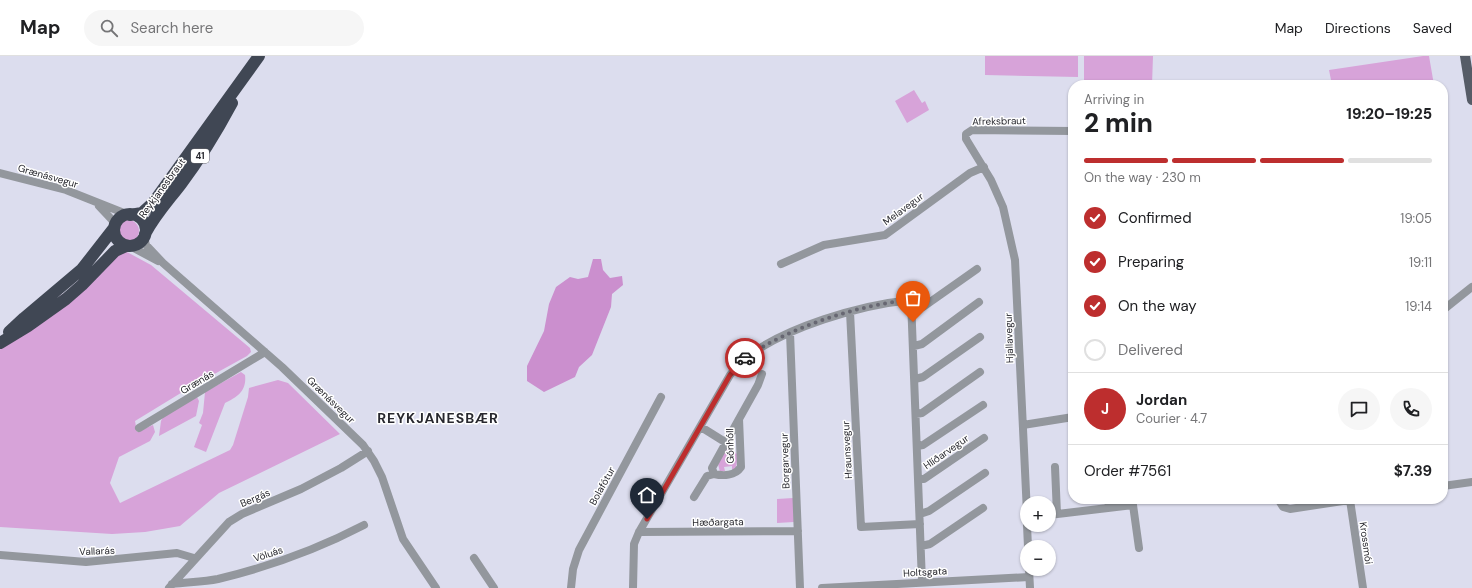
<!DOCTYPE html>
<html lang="en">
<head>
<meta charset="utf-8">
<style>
  :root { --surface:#fff; --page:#f6f6f6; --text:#202124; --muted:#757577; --line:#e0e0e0; --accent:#bd2e2e }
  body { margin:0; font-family:"DM Sans",sans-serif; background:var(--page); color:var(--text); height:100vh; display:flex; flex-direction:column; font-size:15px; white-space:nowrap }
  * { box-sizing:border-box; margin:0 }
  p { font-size:13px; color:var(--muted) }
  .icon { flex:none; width:22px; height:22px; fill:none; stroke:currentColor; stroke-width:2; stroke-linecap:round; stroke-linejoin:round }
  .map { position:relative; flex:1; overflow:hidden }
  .details { position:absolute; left:1068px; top:24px; width:380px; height:424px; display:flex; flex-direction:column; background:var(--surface); border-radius:16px; box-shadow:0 1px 3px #0004 }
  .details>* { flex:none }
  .buttons { position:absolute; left:1020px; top:440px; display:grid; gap:8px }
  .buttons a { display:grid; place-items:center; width:36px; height:36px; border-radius:50%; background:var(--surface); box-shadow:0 1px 3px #0004; font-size:20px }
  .pin { position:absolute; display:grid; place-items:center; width:34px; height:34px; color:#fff; margin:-41px -17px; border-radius:50% 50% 50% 0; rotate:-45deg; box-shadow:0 0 4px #0007 }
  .pin .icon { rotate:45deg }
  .courier { position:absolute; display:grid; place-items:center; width:40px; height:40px; margin:-20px; border:3px solid #bd2e2e; border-radius:50%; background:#fff; color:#222; box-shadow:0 1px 5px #0007 }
  .head em { font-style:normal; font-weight:800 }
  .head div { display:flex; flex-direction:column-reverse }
  .head { display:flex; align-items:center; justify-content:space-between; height:68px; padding:0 16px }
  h1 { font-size:26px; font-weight:800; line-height:30px }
  .bar { display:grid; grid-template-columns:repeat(4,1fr); gap:6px 4px; align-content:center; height:48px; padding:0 16px }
  .bar i { height:5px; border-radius:3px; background:var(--line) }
  .bar .active { background:var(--accent) }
  .bar p { grid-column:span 4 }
  .line { display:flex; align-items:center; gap:10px; padding:0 16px; border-top:1px solid var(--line) }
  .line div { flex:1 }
  .round { display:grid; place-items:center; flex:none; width:42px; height:42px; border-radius:21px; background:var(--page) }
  ol { padding:0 16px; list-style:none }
  li { display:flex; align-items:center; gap:12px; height:44px }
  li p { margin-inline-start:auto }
  li .icon { padding:4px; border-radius:50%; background:var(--accent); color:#fff; stroke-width:4 }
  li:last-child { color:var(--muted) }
  li i { width:22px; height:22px; border:2px solid var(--line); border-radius:50% }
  header { display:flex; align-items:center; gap:24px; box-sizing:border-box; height:56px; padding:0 20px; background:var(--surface); border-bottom:1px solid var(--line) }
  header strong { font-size:19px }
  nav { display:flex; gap:22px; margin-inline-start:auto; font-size:14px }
  .search { width:280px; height:36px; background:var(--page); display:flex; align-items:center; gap:10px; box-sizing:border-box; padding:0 14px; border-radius:22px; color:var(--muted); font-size:15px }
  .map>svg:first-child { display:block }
  .green { fill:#d7a3d9 }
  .forest { fill:#cb8fce }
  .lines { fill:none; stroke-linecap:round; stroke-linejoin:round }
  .minor { stroke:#93979d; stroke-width:8 }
  .major { stroke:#565c67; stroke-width:10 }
  .highway { stroke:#404754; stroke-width:12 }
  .done { stroke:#676772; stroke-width:4; stroke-dasharray:0 7.2 }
  .route { stroke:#bd2e2e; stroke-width:5 }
  .labels { text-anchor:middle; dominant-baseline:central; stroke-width:3; stroke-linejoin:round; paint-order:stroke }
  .shield { fill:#fff; stroke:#68686d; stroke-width:1 }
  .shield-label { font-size:9px; font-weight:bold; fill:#28282f }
  .street-label { font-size:10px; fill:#28282f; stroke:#fff }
  .district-label { font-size:14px; font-weight:bold; letter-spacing:1px; fill:#28282f; stroke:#fff }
</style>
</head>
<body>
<header>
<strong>Map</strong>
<div class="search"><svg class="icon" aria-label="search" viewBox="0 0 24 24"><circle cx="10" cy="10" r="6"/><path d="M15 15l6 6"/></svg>Search here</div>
<nav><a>Map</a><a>Directions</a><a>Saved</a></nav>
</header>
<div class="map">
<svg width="1472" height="532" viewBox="0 0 1472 532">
  <rect width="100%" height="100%" fill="#dcddee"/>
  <path class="green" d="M985,0H1078V21L985,19Z
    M1084,0H1153L1152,29H1084Z
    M1423,0H1429L1434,29H1332L1329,14Z
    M914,34L922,47L925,45L929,54L907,67L895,45Z
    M117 175a11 11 0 1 1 22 0a11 11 0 1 1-22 0Z
    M109,196H127L151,209L250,292L251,296L247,300L189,332L135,365L137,376L153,369L155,376L150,385L119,401L110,427L120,447L230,394L233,389L248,341L249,332L278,324L288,327L340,378L219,437L180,470L145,476L112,478L0,471V283L67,235Z
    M241,316L245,319C247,335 237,341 225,347L206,396L194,391L202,369L199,367L203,357L205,336Z
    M197,341L199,345L196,360L159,380L161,365L163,361Z
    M731,392L738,399L736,412L732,414V410L724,411L725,415L720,416L718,408L725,393Z
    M793,442L794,466L777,467V443Z"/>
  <path class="forest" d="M593,203H601L603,214L610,222L622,220L623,229L612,238L611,251L592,299L579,311L575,321L544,336L527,325V310L544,275L549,248L556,231L570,221L578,223L588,221Z"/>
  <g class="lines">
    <path class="minor" d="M0,117L66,134L129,159
      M99,150L115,167
      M144,181L146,189L163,207L282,311L363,389L374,405L382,421L403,483L436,532
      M130,190L158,205
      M781,208L824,189L885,179L970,117L984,111
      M912,254L923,251L977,213
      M1443,254L1472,231
      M850,256L861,471L920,468
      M790,277L800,532
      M914,290L922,288L979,246
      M915,323L923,321L980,281
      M916,358L922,357L980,316
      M739,363L741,411C735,420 723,420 714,418L712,412Z
      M739,363L758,329L762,318
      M1023,369L1073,361
      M701,371L725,386
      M139,372L265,296
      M917,390L923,389L983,349
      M1055,411L1057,458
      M919,423H924L984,382
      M1443,430L1472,426
      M694,441L707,420L714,418
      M1108,443L1109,452
      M1278,443L1283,451L1290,453L1356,443
      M1350,444L1363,532
      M1027,457L1015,204L1003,151L991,124L966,83V78L972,74L1073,75
      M920,458L929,455L985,417
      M1049,459L1133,449L1139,492
      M1027,469L1028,491
      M639,476L798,475
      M921,490L930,488L983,452
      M0,499L86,506L177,497L194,502
      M474,502L494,532
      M1029,513L1030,532
      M172,528C187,526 203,526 218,523C268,511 318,493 364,469
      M169,532L229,466L242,458L301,433L341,412L368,395
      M571,532L573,513L579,494L661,341
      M633,532L634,488L639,476L730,319C734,314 739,307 744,303C785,271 860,249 911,244L922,526
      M822,532L1029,521"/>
    <path class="major" d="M1465,0L1472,44"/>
    <path class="highway" d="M114 174a16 16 0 1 1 32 0a16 16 0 1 1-32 0Z
      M130,159L142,157L153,147L259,0
      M145,178C155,159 168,145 181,128C200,103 217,75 232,47
      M9,276L24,262L82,213L114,172
      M0,287L28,270L66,243L82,229L115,195L126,190"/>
  </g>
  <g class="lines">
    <path class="done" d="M745,302C790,271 857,249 911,244L913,266"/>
    <path class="route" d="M647,463L730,319L745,302"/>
  </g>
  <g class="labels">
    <rect class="shield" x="191" y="93" width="18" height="14" rx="3"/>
    <g class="shield-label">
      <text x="200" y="100">41</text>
    </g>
    <g class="street-label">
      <text transform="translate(999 65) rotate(-1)">Afreksbraut</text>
      <text transform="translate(48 120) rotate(16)">Grænásvegur</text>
      <text transform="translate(162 132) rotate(-54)">Reykjanesbraut</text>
      <text transform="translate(903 153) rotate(-36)">Melavegur</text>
      <text transform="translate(1009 282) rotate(-92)">Hjallavegur</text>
      <text transform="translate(197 326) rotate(-31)">Grænás</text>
      <text transform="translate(331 344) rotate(44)">Grænásvegur</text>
      <text transform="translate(730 390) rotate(-91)">Gónhóll</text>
      <text transform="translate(847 394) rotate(-93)">Hraunsvegur</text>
      <text transform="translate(946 396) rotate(-35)">Hlíðarvegur</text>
      <text transform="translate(785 405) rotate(-92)">Borgarvegur</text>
      <text transform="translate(602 430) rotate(-61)">Bolafótur</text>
      <text transform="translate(255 442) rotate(-23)">Bergás</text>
      <text transform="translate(718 466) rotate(-1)">Hæðargata</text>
      <text transform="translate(1366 487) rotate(82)">Krossmói</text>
      <text transform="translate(97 495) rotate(-2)">Vallarás</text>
      <text transform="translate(268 498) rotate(-18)">Völuás</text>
      <text transform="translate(925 516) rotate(-3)">Holtsgata</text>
    </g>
    <g class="district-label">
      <text x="438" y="362">REYKJANESBÆR</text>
    </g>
  </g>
</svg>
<div class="buttons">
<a>+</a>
<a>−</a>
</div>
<div class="pin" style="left:913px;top:266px;background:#ea580c"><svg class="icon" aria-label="bag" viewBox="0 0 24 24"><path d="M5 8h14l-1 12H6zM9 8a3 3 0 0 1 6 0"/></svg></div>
<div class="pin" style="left:647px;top:463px;background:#1f2937"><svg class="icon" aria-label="home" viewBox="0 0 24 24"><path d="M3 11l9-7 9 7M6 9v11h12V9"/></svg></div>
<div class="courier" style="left:745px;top:302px"><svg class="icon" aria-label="car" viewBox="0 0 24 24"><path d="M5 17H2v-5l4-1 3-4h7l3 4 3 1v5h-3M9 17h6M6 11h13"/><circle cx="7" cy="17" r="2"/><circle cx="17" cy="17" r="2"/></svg></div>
<section class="details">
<div class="head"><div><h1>2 min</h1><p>Arriving in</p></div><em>19:20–19:25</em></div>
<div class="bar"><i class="active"></i><i class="active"></i><i class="active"></i><i></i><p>On the way · 230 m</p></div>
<ol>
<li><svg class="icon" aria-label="check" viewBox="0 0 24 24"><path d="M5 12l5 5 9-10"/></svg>Confirmed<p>19:05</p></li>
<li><svg class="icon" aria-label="check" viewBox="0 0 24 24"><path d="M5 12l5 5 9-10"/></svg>Preparing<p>19:11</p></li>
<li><svg class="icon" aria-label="check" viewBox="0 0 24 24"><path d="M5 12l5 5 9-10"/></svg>On the way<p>19:14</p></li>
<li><i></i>Delivered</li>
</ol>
<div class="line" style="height:72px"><b class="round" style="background:var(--accent);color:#fff">J</b><div><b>Jordan</b><p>Courier · 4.7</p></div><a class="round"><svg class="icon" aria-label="chat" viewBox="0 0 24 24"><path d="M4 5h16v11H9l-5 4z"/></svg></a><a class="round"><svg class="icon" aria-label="phone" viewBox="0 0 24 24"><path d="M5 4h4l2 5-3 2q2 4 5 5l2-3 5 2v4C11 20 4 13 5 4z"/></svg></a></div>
<div class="line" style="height:52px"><div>Order #7561</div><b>$7.39</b></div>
</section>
</div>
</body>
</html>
